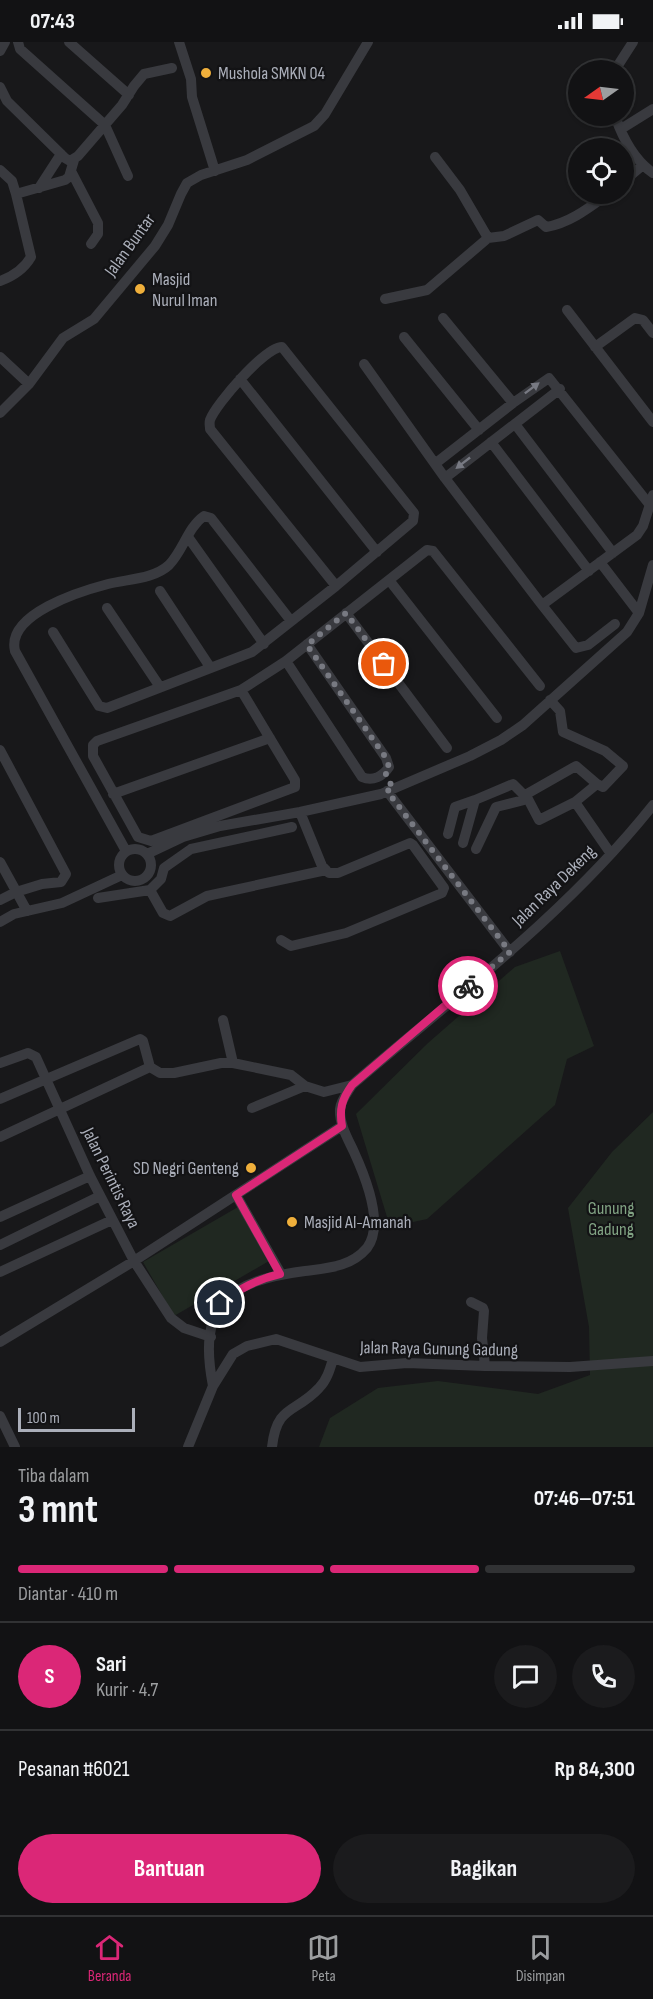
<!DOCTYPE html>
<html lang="id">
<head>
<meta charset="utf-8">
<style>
  :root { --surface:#121214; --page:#1b1b1d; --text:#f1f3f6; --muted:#9c9ea0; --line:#313234; --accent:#db2777 }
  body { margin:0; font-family:"Sofia Sans Condensed",sans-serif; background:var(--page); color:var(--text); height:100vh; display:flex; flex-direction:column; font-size:22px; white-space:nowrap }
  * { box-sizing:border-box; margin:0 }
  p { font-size:20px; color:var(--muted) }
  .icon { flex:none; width:33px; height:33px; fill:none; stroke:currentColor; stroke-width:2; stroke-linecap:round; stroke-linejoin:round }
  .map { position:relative; height:1405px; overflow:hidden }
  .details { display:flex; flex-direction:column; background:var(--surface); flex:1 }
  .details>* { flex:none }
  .needle { width:39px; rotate:256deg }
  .fabs { position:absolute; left:568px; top:18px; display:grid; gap:12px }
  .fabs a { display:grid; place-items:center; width:66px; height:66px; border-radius:50%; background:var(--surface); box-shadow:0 2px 4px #0004,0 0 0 2px var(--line); font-size:30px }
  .scale { position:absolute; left:18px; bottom:15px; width:117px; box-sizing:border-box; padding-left:6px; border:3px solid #abafba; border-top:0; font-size:16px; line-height:21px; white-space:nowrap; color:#abafba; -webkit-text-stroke:4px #131315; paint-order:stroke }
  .pin { position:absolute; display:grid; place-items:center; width:51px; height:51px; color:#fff; margin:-26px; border:3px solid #fff; border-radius:50%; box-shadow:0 2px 6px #0007 }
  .courier { position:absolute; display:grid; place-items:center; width:60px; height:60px; margin:-30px; border:4px solid #db2777; border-radius:50%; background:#fff; color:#222; box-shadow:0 2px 8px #0007 }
  .head em { font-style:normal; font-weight:700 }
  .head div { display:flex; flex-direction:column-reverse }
  .head { display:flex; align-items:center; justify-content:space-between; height:102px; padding:0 18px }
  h1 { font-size:39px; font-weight:700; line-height:45px }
  .bar { display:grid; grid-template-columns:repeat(4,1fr); gap:9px 6px; align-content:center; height:72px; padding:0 18px }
  .bar i { height:8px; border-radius:4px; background:var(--line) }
  .bar .current { background:var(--accent) }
  .bar p { grid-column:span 4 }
  .line { display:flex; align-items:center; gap:15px; padding:0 18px; border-top:2px solid var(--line) }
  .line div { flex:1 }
  .round { display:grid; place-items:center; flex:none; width:63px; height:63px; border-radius:32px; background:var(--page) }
  .action { display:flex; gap:12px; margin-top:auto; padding:12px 18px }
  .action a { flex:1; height:69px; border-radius:36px; background:var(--accent); color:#fff; font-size:24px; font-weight:700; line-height:69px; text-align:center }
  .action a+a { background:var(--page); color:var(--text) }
  .status { display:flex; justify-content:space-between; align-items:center; height:42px; padding:0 30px; background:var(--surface); direction:ltr }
  .status svg { height:16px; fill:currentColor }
  .tab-bar { display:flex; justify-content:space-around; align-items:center; height:84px; border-top:2px solid var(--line); background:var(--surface); font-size:16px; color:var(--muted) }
  .tab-bar a { display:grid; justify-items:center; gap:3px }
  .tab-bar .current { color:var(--accent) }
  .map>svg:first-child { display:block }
  .green { fill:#202821 }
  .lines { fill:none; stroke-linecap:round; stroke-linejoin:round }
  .minor { stroke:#393a3f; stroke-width:10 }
  .oneway { fill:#787a83 }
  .done { stroke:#787a82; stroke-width:6; stroke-dasharray:0 10.8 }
  .route { stroke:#db2777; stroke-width:8 }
  .poi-dot { fill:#efaf3b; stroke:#131315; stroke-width:2 }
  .labels { text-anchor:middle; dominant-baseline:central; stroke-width:4.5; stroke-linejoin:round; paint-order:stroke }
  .poi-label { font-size:18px; fill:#abafba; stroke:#131315; text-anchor:start }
  .street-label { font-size:18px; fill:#abafba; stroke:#131315 }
  .park-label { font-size:18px; fill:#82a484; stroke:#131315 }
</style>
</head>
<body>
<div class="status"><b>07:43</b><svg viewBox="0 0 49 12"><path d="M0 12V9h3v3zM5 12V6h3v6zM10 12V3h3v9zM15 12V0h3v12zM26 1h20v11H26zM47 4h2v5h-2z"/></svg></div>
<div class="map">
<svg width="653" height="1405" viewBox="0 0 653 1405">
  <rect width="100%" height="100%" fill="#18181a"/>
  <path class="green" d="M560,909L594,1004L567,1017L555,1063L427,1177L390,1185L356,1072L428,1001L515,925Z
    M653,1070V1405H319L330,1376L378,1346L438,1339L538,1352L590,1333L589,1285L568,1166L612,1110Z
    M238,1165L269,1219L174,1274L143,1220Z"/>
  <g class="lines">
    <path class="minor" d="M18,0L20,7L105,83L128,134
      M69,0L129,53
      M179,0L191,37L192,55L215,129
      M0,9L5,0
      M615,28L633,0
      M0,45L7,59L65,116L70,119L78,114L122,63L134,44L144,32L172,26
      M615,74C622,94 634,118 653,131
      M621,87L653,67
      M435,115L460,148L488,196
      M0,128L12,139L16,152
      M71,129L98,181V192L91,202
      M624,139L643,123
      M39,146L61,112
      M0,239C14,234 24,227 31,215L16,152L65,138L69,135L74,118
      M385,257L427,248L488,196L504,194L538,178L546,185C570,181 590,165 608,152
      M567,268L653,380
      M443,276L513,361
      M404,295L479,388
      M282,305L414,471L413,479L336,544L210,387C210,383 209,382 210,378C216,362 265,305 282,305Z
      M595,305L635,276L643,278L653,291
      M0,315L29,342
      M364,322L445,436L542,563L637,493L643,484L653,453
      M240,337L377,510
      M0,371L29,342L63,296L94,277L155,204L168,183L181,152L187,141L201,133L247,118L314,84L325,72L368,0
      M515,382L613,511
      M491,400L589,529
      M436,421L513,361L549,336L649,462
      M445,436L560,347
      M188,495L264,602
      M600,520L639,571
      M389,538L497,676
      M160,549L210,625
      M542,563L576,606L588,603L615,582
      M107,566L160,645
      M346,571L447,706
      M53,590L99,664L107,666L252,610L336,544
      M286,619L362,735C373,740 383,734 389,725L386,716L307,602
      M241,648L295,738V745L151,799L138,795L93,714V703L97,699L241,648L286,619L427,508L433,509L540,644
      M550,658L560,669L563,690L605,709L623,724L603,745L597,742
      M0,708L66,832L61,840L42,842L16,850L0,858
      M387,749L510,910
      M113,752L270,696
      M525,753L576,724L597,742L575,760
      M448,792L455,765L475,758
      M463,801L475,758L513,742L528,757
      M119 823a16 16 0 1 1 32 0a16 16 0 1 1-32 0Z
      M476,807L496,765L528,757L539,778L575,760L611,812
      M126,809L15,609C6,572 81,549 108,542C128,537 154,537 169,523C183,509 188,485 204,474L211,476L291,579
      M147,812L183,795L220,784L300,770L381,752L470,714L501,698L523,683L627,590L639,571L653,523
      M0,820L27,869
      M150,848L163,871L170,874L207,854L326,828
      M98,856L150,848L161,837L164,826L191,807L292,785
      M0,880L14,872L62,861L122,833
      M281,898L291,904L346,891L442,851L444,846L413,803L410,801L338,831H329L322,824L300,770
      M223,978L233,1021
      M0,1021L28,1011L36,1015L90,1134L134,1219L171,1276L184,1286L211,1295
      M0,1057L140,997L143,999L150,1025
      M252,1066L305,1044
      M0,1095L150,1025L160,1031H174L221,1021H233L291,1033L305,1044L324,1050L352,1043
      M236,1153L281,1232
      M0,1175L90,1134
      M0,1203L100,1154
      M0,1230L112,1178
      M471,1260L483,1266L484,1269L482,1296L485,1324
      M0,1300L134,1219L342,1084
      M213,1344C197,1262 228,1239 305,1229C328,1226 351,1225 367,1206C385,1182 365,1134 354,1110C348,1097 339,1082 340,1067C341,1058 347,1051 352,1043C456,954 568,870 653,763
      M0,1374L15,1405
      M188,1405L213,1344L233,1312L247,1304L276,1297L360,1325L407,1321L485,1324L570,1325L653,1319
      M272,1405C277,1362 295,1372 319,1346C327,1338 330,1327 333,1317"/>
  </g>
  <defs><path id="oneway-solid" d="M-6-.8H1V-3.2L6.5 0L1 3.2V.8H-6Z" transform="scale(1.5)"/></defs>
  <g class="oneway">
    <use href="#oneway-solid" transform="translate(532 346) rotate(-37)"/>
    <use href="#oneway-solid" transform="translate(463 421) rotate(142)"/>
  </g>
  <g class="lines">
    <path class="done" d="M384,622L346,571L307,603L386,716L389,725L385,730L393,747L387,749L510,910L468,944"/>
    <path class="route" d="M220,1261C240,1247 257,1237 280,1232L236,1153L342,1084C339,1067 342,1057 352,1043L468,944"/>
  </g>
  <g class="poi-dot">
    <circle cx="206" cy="31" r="6"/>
    <circle cx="140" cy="247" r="6"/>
    <circle cx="251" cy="1126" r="6"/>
    <circle cx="292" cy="1180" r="6"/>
  </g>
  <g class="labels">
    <g class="poi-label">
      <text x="218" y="31">Mushola SMKN 04</text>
      <text x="152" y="237">Masjid<tspan x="152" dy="21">Nurul Iman</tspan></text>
      <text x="239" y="1126" text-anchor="end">SD Negri Genteng</text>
      <text x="304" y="1180">Masjid Al-Amanah</text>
    </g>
    <g class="street-label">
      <text transform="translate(130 203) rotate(-54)">Jalan Buntar</text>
      <text transform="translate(554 844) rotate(-44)">Jalan Raya Dekeng</text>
      <text transform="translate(111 1136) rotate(64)">Jalan Perintis Raya</text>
      <text transform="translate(439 1307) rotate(1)">Jalan Raya Gunung Gadung</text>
    </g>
    <g class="park-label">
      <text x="611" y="1166">Gunung<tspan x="611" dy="21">Gadung</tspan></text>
    </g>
  </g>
</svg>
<div class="fabs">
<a><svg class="needle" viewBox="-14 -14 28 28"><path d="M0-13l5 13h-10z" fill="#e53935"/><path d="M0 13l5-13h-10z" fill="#9c9ea0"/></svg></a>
<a><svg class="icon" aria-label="locate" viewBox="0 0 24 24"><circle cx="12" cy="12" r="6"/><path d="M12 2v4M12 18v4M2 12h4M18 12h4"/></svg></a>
</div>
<div class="scale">100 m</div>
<div class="pin" style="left:384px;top:622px;background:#ea580c"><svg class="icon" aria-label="bag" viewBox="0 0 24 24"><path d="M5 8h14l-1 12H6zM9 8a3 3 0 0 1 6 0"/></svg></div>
<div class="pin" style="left:220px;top:1261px;background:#1f2937"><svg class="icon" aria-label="home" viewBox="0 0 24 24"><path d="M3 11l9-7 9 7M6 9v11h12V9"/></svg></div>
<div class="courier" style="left:468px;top:944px"><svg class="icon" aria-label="bike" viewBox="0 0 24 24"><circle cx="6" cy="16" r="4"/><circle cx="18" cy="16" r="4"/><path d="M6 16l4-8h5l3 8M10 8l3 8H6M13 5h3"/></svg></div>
</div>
<section class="details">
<div class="head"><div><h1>3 mnt</h1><p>Tiba dalam</p></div><em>07:46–07:51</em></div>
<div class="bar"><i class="current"></i><i class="current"></i><i class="current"></i><i></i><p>Diantar · 410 m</p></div>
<div class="line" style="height:108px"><b class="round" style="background:var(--accent);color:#fff">S</b><div><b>Sari</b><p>Kurir · 4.7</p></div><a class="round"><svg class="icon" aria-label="chat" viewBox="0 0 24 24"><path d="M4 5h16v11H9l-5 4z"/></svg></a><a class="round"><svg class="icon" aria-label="phone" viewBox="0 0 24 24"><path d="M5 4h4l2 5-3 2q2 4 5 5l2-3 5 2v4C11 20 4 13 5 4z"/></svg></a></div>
<div class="line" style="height:78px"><div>Pesanan #6021</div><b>Rp 84,300</b></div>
<div class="action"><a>Bantuan</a><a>Bagikan</a></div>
</section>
<nav class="tab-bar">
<a class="current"><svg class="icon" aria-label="home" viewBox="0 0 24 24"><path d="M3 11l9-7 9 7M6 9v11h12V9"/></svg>Beranda</a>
<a><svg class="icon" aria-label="map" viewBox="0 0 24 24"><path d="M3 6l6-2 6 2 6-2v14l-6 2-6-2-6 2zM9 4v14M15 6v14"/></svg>Peta</a>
<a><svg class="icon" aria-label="saved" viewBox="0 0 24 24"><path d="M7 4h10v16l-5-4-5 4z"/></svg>Disimpan</a>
</nav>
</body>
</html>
